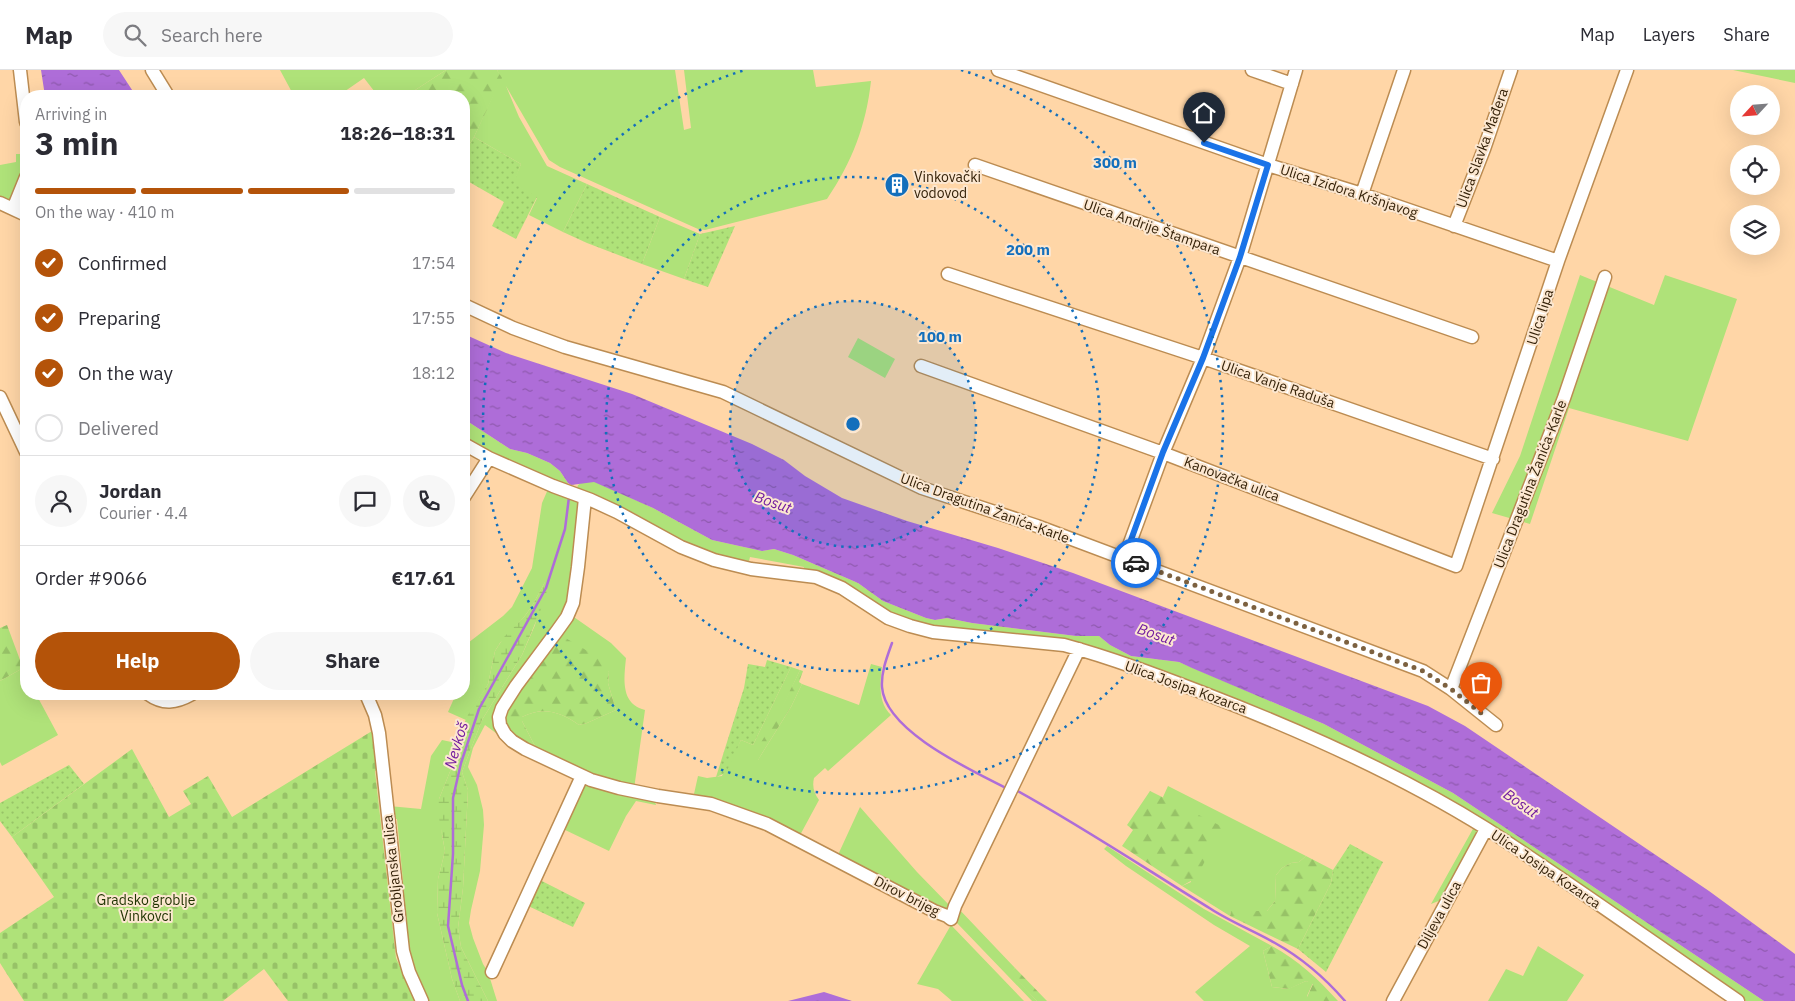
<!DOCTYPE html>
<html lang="en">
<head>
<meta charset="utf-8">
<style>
  :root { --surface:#fff; --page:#f7f7f7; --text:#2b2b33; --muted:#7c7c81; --line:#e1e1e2; --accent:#b45309 }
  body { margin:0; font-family:"IBM Plex Sans",sans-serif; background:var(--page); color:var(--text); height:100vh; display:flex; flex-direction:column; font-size:19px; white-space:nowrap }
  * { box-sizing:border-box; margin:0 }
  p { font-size:16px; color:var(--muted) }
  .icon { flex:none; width:28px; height:28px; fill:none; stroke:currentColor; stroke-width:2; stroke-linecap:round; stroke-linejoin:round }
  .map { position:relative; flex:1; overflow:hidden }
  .details { position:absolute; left:20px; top:20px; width:450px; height:610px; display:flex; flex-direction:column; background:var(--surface); border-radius:20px; box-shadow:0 5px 20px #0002 }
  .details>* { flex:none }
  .needle { width:32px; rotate:244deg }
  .tools { position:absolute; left:1730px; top:15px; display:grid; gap:10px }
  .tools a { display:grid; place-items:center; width:50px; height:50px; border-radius:50%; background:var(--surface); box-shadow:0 5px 20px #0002; font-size:25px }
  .pin { position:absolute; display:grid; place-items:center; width:42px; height:42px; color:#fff; margin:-51px -21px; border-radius:50% 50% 50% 0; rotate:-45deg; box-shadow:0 0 5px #0007 }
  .pin .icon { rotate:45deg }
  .courier { position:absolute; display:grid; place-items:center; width:50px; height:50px; margin:-25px; border:4px solid #1a73e8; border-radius:50%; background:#fff; color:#222; box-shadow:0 1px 6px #0007 }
  .overview em { font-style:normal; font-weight:700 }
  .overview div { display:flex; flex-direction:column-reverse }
  .overview { display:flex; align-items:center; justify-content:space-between; height:85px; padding:0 15px }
  h1 { font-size:32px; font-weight:700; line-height:38px }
  .bar { display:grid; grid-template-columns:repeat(4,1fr); gap:8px 5px; align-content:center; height:60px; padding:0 15px }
  .bar i { height:6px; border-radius:4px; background:var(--line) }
  .bar .on { background:var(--accent) }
  .bar p { grid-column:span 4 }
  .line { display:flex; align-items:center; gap:12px; padding:0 15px; border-top:1px solid var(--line) }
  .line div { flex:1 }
  .round { display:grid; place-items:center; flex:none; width:52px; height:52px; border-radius:26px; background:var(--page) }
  ol { padding:0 15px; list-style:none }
  li { display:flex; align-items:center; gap:15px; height:55px }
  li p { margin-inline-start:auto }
  li .icon { padding:5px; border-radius:50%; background:var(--accent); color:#fff; stroke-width:4 }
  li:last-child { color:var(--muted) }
  li i { width:28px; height:28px; border:2px solid var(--line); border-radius:50% }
  .cta { display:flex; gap:10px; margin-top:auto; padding:10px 15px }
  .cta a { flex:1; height:58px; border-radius:30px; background:var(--accent); color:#fff; font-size:20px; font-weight:700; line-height:58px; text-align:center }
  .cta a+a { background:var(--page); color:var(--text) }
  header { display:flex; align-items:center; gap:30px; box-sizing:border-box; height:70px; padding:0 25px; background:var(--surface); border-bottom:1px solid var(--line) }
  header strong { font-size:24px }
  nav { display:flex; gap:28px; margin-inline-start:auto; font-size:18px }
  .search { width:350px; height:45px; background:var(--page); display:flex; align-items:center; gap:12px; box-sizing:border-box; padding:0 18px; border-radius:28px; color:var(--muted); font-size:19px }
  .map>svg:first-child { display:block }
  .grass { fill:#afe279 }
  .forest { fill:url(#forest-firs) }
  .wetland { fill:url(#wetland-marsh) }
  .cemetery { fill:url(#cemetery-stones) }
  .park { fill:url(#park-dots) }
  .water { fill:url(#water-ripples) }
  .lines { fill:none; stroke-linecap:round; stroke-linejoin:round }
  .stream { stroke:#ae6dd8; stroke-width:2.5 }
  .minor-casing { stroke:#bc8c52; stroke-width:15 }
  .minor { stroke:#fff; stroke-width:12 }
  .done { stroke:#7c6140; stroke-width:5; stroke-dasharray:0 9 }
  .route { stroke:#1a73e8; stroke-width:6 }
  .ring { fill:none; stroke:#136fbc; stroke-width:2.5; stroke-dasharray:2.5 5 }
  .labels { text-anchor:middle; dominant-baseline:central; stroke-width:4; stroke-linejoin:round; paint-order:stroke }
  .street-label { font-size:14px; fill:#352209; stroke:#fce7d0 }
  .poi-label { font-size:14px; fill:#352209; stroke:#fce7d0; text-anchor:start }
  .park-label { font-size:14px; fill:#1e3300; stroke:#fce7d0 }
  .water-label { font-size:15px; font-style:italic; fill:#721c9f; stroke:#fce7d0 }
  .centre { fill:#136fbc; stroke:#fce7d0; stroke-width:2.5 }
  .ring-label { font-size:15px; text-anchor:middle; font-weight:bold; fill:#136fbc; stroke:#fce7d0; stroke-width:4; stroke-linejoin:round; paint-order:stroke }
</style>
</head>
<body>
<header>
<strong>Map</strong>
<div class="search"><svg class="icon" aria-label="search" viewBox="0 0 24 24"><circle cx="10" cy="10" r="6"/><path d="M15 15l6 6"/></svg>Search here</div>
<nav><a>Map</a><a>Layers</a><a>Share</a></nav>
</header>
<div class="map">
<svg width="1795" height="931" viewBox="0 0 1795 931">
  <defs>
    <pattern id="forest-firs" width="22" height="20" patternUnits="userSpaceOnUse" patternTransform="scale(1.25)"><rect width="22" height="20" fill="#afe279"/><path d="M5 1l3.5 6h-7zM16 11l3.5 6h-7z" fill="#97c267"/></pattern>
    <pattern id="wetland-marsh" width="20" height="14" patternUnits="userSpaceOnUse" patternTransform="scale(1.25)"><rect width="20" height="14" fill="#afe279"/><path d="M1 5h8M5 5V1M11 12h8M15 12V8" fill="none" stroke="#97c267"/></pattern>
    <pattern id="cemetery-stones" width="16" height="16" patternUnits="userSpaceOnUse" patternTransform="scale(1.25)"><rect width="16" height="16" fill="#afe279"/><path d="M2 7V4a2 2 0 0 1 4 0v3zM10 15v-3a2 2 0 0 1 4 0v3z" fill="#97c267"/></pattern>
    <pattern id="park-dots" width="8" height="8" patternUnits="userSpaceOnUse" patternTransform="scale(1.25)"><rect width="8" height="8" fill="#afe279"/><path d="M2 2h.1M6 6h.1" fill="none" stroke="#97c267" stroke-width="1.8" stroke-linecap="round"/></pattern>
    <pattern id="water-ripples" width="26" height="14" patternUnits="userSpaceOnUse" patternTransform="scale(1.25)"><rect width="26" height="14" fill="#ae6dd8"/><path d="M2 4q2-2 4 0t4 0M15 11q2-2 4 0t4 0" fill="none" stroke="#8e59ad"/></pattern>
  </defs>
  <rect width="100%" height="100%" fill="#ffd6a7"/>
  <path class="grass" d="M280,0H446L406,26H378L364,8L338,26H294Z
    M497,0H675L684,60L691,58L684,0H813L816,17L871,11C866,56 852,92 827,129L705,160L698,159L560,97L549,90L506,16L519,47L547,96L587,114L563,162L529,145L537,128L513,113L521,94L474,67L501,8Z
    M1733,0H1795V13Z
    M16,84H25L26,97L13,128L10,132L0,129V95L16,92Z
    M660,147L700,164L684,209L642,194Z
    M1580,205L1654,235L1665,205L1737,229L1688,371L1569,338L1530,454L1492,443L1520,386Z
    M858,268L895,289L885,308L848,287Z
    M464,349L510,379L527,383L550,393L560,401L568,413L567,417L464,369Z
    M594,411L653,438L712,470L762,481L774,479L793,485L858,513L883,531L926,548L935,550L947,548L972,553L1076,566H1099L1110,575L1131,586L1179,592L1324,654L1453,723L1764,931H1746L1700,898L1387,698L1102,581L912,554L803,501L804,497L750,487L749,491L720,487L670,466L634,443L576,421L578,415L582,412Z
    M549,417L582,431L566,542L500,666L485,655L473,678L468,697L477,715L483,740L484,755L480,801L471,840L469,853L473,868L483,894L488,902L497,931H488L461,877L458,858L463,818L468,720L462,702L482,650L522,585L535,555L545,512L532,536L524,547L500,573L495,581L488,614L466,650L448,642L456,624H464V576L503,546L512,537L532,498L542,433Z
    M571,545L611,573L626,588C624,608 620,634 645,640L634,719L599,709L536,678L522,651V647C543,636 561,642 579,655L587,653L616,640L608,613L609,602L557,563Z
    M871,594L882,597C880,614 878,633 891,645L828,701L825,698L814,708C812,717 814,723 819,730L799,767L697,727L694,724L698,706L707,708L722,706L741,670L753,675L791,597L800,600L758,690L791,637L802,614L859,635Z
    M23,598L26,606V624H36L58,665L2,696L0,692V611Z
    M442,670L461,674L439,729L442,765L445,781L438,809L437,843L452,909L460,931H424L412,902L398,812L403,811L397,749H390L389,736L421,739L431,686Z
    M584,709L654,729L656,735L636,731L626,746L609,781L561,758Z
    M1168,716L1306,786L1299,792L1291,793L1282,798L1276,805L1275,831L1267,841H1231L1230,846L1182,816L1191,812L1163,727Z
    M860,737L917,802L951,837L946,841L837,787Z
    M1474,757L1478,761L1446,828L1431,834Z
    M1107,776L1204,839L1272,876L1263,881L1272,917L1288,919L1306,911L1313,913L1307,926V931H1204L1195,922L1250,876L1214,855L1126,796L1104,779Z
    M957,837L1015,898L1011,903L1037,931H1032L957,853L955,850Z
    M951,855L1024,931H952L938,919L917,914Z
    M1538,876L1584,905L1567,931H1488L1506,899L1523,906Z"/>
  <path class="forest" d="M446,0H497L502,8L474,67L464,83V26H406Z
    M7,555L23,598L0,611V558Z
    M557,563L601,589L609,602L608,613L616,640L587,653L579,655C561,642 543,636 522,647V651L536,678L534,681L505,657V636Z
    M800,600L803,601L799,612L802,614L791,637L758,690L752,687L779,643Z
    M1150,721L1223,757L1196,808L1182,816L1122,776L1133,760L1127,755Z
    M1306,786L1333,800L1331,813L1298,879L1230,846L1231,841H1267L1275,831L1276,805L1282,798L1291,793L1299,792Z
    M1272,876C1298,890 1318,909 1338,931H1307V927L1313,914L1306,911L1289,919L1272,917L1263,881Z
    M1015,898L1047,931H1037L1010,903Z"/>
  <path class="wetland" d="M545,512L549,514L542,537L522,585L482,650L462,702L468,720L463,818L458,858L461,877L488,931H460L452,909L437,843L438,809L445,781L437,737L439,729L459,679L462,670L461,660L468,645L488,614L495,581L504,567L524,547L532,536Z"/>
  <path class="cemetery" d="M372,661L377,700L375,701L396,888L416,931H288L264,899L223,931H24L0,893V863L54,827L12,767L132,679L169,747L191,734L183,721L208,706L232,747Z"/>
  <path class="park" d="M474,67L521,94L514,113L537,127L516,169L492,156L504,132L464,109V83Z
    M587,114L660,147L642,194L587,173L563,162Z
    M735,156L708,217L684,209L700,164Z
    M767,590L791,597L753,675L741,670L726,703L716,707L744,618L748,594L765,597Z
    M69,695L84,714L12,767L0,751V733Z
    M1350,774L1383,792L1326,902L1298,879L1331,813L1333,800Z
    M538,809L585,833L573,857L526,835Z"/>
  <path class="water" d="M41,0H119L136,26H45Z
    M464,264L506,283L632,324L752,374L784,390L805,406L842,428L907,451L998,478L1073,503L1428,636L1465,656L1709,821L1795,884V931H1764L1453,723L1324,654L1192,598L1179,592L1131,586L1110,575L1099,566H1076L972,553L947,548L935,550L926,548L883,531L858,513L793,485L774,479L762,481L712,470L653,438L594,412L571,415L568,413L560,401L550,393L527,383L510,379L464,349Z
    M824,922L852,931H788Z"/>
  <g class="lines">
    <path class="stream" d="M892,573C887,587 881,602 882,617C885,661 971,700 1006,718
      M1016,720C1083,757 1146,799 1211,839C1231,852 1254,861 1275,873C1302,888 1325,908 1345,931
      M468,931L462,915L448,856L453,784V728L461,693L479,639L546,518L565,459L569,427"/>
    <defs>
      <path id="minor" d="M20,0L26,52
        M152,0L168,26
        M998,0L1268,95L1362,124L1558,191
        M1252,0L1292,14
        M975,95L1472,267
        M1362,124L1404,0
        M0,133L26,145
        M13,139L26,107
        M1454,156L1484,79L1511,0
        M948,204L1203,288L1493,389
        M464,235L513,258L565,277L723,322L922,418L1037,456L1423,601L1451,619L1496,655
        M921,296L1163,383L1456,496L1558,191L1627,0
        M0,327L26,382
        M464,374L489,388L553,416L591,430L617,442L681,477L714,490L751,499L816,507L842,518L888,548L910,556L933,562L1064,575C1112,588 1159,606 1206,624C1302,661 1399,704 1487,759C1572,814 1655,874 1738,931
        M464,427L489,388
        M585,428L578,497L573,533L567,547L557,561L516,616L502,638L499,647L500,655L505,664L512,671L525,679L591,710L619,718L658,726L711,734L767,754L934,841L947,846L951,849L955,836L1079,579
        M1124,489L1163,383L1203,288L1240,187L1296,0
        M1451,619L1564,328L1605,207
        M148,624C163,635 176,633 192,624
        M366,624L375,645L379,663L403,881L409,902L422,931
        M492,902L582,706
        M1393,931L1486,759"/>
    </defs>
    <use href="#minor" class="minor-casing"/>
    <use href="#minor" class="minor"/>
  </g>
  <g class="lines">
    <path class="done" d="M1136,493L1423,601L1451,619L1481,643"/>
    <path class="route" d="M1136,493L1124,489L1163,382L1203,288L1240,187L1268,95L1204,73"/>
  </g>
  <circle cx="853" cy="354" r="123" fill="#136fbc" fill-opacity=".12"/>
  <g class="ring">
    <circle cx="853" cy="354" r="123"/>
    <circle cx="853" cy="354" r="247"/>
    <path d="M961 0A370 370 0 1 1 745 0"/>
  </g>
  <defs>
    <symbol id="building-disc" viewBox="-11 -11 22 22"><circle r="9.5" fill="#136fbc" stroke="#fce7d0"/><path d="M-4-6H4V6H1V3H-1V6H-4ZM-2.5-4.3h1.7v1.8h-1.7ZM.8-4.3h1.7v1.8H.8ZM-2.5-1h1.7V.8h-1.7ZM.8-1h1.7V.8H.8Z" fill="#fff"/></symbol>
  </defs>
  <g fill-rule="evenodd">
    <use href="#building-disc" x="883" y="101" width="28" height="28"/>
  </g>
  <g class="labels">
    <g class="street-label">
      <text transform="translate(1482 78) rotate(-70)">Ulica Slavka Mađera</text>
      <text transform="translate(1349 121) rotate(18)">Ulica Izidora Kršnjavog</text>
      <text transform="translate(1152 157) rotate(19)">Ulica Andrije Štampara</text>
      <text transform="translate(1540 247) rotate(-72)">Ulica lipa</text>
      <text transform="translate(1278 314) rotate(19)">Ulica Vanje Raduša</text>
      <text transform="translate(1232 409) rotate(21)">Kanovačka ulica</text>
      <text transform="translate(1530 414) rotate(-69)">Ulica Dragutina Žanića-Karle</text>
      <text transform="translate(985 438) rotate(20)">Ulica Dragutina Žanića-Karle</text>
      <text transform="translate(1186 617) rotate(20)">Ulica Josipa Kozarca</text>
      <text transform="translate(393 799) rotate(-96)">Grobljanska ulica</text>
      <text transform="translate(1546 799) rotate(34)">Ulica Josipa Kozarca</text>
      <text transform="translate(907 826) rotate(27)">Dirov brijeg</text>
      <text transform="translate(1439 845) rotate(-61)">Diljeva ulica</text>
    </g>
    <g class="poi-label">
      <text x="914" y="107">Vinkovački<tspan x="914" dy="16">vodovod</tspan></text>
    </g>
    <g class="park-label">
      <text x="146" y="830">Gradsko groblje<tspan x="146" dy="16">Vinkovci</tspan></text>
    </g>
    <g class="water-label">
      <text transform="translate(773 432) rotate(19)">Bosut</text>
      <text transform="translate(1156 564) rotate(19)">Bosut</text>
      <text transform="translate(456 675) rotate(-73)">Nevkoš</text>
      <text transform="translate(1521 733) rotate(35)">Bosut</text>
    </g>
  </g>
  <circle cx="853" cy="354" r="8" class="centre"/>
  <g class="ring-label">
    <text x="1115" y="98">300 m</text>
    <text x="1028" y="185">200 m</text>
    <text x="940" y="272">100 m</text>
  </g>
</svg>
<div class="tools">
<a><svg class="needle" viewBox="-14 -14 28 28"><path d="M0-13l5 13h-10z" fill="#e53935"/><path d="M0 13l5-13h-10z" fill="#7c7c81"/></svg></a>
<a><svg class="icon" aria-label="locate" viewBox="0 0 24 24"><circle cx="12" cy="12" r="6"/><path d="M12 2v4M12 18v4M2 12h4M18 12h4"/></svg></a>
<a><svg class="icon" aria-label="layers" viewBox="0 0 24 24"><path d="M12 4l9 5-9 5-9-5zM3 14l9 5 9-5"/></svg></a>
</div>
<div class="pin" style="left:1481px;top:643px;background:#ea580c"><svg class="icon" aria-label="bag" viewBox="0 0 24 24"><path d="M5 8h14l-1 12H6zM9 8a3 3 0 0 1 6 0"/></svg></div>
<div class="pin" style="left:1204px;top:73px;background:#1f2937"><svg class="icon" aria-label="home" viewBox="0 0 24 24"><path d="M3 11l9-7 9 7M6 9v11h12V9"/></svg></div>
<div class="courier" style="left:1136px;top:493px"><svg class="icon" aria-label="car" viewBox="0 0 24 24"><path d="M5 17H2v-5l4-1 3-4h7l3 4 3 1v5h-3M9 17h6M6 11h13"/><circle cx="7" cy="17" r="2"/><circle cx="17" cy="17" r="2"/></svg></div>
<section class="details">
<div class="overview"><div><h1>3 min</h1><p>Arriving in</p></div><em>18:26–18:31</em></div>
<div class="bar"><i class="on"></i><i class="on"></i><i class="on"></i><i></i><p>On the way · 410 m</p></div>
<ol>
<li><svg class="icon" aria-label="check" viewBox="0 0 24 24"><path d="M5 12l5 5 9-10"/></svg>Confirmed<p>17:54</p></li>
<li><svg class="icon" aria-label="check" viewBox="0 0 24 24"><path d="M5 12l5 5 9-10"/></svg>Preparing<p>17:55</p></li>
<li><svg class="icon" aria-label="check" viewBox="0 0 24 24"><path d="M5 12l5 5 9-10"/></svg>On the way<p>18:12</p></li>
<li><i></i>Delivered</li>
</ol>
<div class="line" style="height:90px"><a class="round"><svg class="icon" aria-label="person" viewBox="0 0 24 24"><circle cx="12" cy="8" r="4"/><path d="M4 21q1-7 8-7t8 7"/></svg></a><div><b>Jordan</b><p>Courier · 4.4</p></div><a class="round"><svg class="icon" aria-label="chat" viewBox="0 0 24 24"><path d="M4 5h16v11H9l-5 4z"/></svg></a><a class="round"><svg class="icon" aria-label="phone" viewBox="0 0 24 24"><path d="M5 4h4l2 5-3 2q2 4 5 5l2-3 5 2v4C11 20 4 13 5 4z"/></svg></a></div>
<div class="line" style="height:65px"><div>Order #9066</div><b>€17.61</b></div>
<div class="cta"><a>Help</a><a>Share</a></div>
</section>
</div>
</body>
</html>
